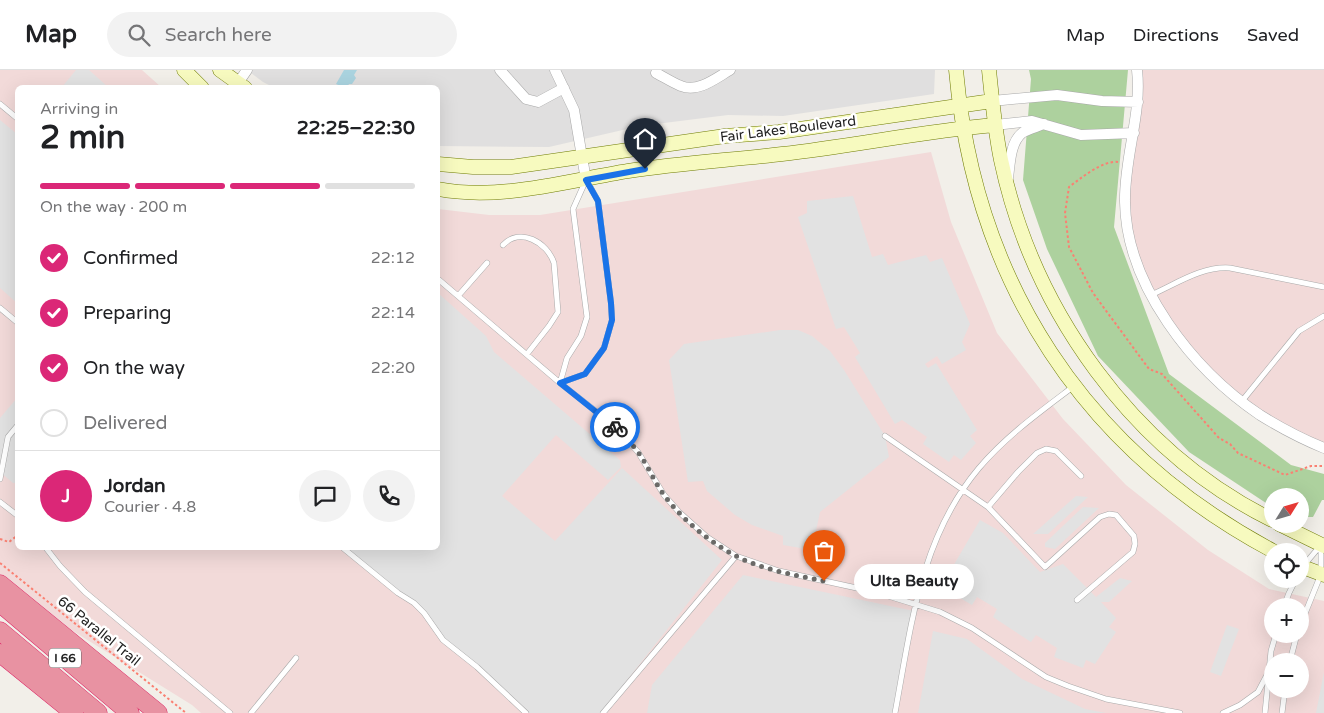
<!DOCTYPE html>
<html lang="en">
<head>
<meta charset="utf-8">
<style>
  :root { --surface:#fff; --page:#f2f2f2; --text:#202124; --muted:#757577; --line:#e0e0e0; --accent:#db2777 }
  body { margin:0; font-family:"Varela Round",sans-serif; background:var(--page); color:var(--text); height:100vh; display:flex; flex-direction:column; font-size:19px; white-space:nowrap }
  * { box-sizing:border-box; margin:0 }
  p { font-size:16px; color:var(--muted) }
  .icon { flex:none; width:28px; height:28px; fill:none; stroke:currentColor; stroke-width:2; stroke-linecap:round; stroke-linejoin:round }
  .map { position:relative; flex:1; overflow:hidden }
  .panel { position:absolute; left:15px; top:15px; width:425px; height:465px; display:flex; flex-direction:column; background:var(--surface); border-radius:8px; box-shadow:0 5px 20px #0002 }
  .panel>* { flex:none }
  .needle { width:32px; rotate:53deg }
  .fabs { position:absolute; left:1264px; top:418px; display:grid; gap:10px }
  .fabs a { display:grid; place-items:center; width:45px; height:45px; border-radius:50%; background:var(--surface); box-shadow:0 5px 20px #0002; font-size:25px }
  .pin { position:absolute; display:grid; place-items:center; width:42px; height:42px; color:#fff; margin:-51px -21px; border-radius:50% 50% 50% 0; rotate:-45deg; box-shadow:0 0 5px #0007 }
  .pin .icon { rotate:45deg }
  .courier { position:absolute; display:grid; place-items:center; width:50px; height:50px; margin:-25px; border:4px solid #1a73e8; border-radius:50%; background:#fff; color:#222; box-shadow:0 1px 6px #0007 }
  .bubble { position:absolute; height:35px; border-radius:18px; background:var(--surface); box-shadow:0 5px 20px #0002; font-size:16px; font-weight:800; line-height:35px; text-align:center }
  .headline em { font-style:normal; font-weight:800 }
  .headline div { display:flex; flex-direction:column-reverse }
  .headline { display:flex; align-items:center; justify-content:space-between; height:85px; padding:0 25px }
  h1 { font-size:32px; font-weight:800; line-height:38px }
  .bar { display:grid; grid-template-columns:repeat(4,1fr); gap:8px 5px; align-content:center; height:60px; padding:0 25px }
  .bar i { height:6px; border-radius:4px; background:var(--line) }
  .bar .on { background:var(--accent) }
  .bar p { grid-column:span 4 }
  .line { display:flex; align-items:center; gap:12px; padding:0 25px; border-top:1px solid var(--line) }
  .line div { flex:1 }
  .round { display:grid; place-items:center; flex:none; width:52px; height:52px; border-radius:26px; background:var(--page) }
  ol { padding:0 25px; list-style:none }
  li { display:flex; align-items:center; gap:15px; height:55px }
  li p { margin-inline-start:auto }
  li .icon { padding:5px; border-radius:50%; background:var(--accent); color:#fff; stroke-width:4 }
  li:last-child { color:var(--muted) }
  li i { width:28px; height:28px; border:2px solid var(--line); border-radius:50% }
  header { display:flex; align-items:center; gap:30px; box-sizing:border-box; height:70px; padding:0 25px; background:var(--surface); border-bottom:1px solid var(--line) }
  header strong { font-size:24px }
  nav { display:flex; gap:28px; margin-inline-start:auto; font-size:18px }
  .search { width:350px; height:45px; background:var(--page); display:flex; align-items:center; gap:12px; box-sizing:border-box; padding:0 18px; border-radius:28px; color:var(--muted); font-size:19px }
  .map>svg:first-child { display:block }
  .residential { fill:#e0dfdf }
  .commercial { fill:#f2dad9; fill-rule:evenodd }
  .forest { fill:#add19e }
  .parking { fill:#e2e2e2 }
  .water { fill:#aad3df }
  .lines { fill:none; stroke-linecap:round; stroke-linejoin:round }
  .lane-casing { stroke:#a9a9a9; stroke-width:6 }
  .street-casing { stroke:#a9a9a9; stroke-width:11 }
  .secondary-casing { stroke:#707d05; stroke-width:15 }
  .highway-casing { stroke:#dc2a67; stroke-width:19 }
  .path { stroke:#fa8072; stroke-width:2; stroke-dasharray:2.5 2.5; stroke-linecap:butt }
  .lane { stroke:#fff; stroke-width:5 }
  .street { stroke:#fff; stroke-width:10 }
  .secondary { stroke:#f7fabf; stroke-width:14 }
  .highway { stroke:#e892a2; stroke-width:18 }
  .done { stroke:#6b6a68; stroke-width:5; stroke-dasharray:0 9 }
  .route { stroke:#1a73e8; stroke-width:6 }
  .labels { text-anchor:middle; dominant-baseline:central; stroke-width:5; stroke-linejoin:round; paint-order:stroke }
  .shield { fill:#fff; stroke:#646464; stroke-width:1 }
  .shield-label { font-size:12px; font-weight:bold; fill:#222 }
  .street-label { font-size:14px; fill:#222; stroke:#fff }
</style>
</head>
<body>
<header>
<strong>Map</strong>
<div class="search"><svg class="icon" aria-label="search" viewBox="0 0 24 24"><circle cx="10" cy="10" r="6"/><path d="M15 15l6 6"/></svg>Search here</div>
<nav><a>Map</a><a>Directions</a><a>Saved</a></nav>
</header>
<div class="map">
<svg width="1324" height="643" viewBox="0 0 1324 643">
  <rect width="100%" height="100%" fill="#f2efe9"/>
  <path class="residential" d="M247,0H935L934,24L783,46L728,45L640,56L549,77L438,76V18L273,17L263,12Z"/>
  <path class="commercial" d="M0,0H142L161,17L18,18V478H438V139L489,145H540L931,82L951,152L997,263L1063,349L1126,415L1208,480L1269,519L1324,531V643H201L192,635L36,538L0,507ZM1272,536H1300V564H1272ZM1272,591H1300V619H1272Z
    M1137,0H1324V378L1276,354L1217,310L1151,225L1126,149Z"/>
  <path class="forest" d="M1029,0H1128L1114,157L1169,304L1291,395L1324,404V430H1322L1313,447H1300V426H1272V437L1189,382L1098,286L1047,179L1023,110L1031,9Z"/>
  <path class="parking" d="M76,0H89L108,17H62Z
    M0,50L17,64V233L0,218Z
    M853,126L872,187L883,184L888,195L926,185L930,192L942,188L970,254L962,272L966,280L942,294L937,286L925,294L928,298L936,293L977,360L970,366L976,373L961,390L954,385L949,392L923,374L927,367L902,350L895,354L855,287L860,283L844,257L836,259L798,147L807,143V131Z
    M438,223L486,266L494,282L620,390L621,397L608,410L556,365L502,426L555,471L622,398L722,490L601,643H526L443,570L424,543L343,478H438Z
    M780,260H798L812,266L830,281L844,300L885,366L889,387L820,442L812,480L783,475V466L752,455L735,445L707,421L703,411L688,412L669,290L684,274Z
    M17,328V413H13L0,402V348Z
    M1076,426L1088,427L1048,464H1033Z
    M1083,437L1099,438L1055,479L1045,477V473Z
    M980,450L1003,463L1040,502L1063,494L1096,527L1120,508L1132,511L1109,532H1101L1116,548L1109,557L1116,562L1095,594L1086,590L1083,598L1054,587L1057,578L1036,565L1031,572L993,547L997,539L977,527L972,535L948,521L953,514L945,510Z
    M743,505L914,541L895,643H647L652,615Z
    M1227,555L1239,559L1221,606L1210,602Z
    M933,561L967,569L1022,609L1085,639L1106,643H918Z
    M1324,602V643H1316Z"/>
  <path class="water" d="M344,0H357L354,5L356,8L352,14H349L347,17H343L336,14Z"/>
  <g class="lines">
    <defs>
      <path id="lane" d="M0,34L18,49
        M503,175C520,157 547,172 554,193L558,242L549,256L527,284
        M438,209L560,313L611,353L638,382L664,425L679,442L707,467L736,486L779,501L875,522L940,542L972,558L1046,607L1068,616L1106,629L1180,643
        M1151,225C1176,214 1202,196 1230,198L1324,217
        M458,226L487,193
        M0,238L18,253
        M560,313L585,304L604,278L612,250L611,233L598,131L587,111
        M560,313L567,288L581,266L587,247L573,139L586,110
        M1242,331L1299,261L1324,246
        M885,366L988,437L1045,497L1100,447L1109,444L1116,445L1134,466L1135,474L1133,482L1077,530
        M0,409L8,367L18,355
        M0,432L18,446
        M988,437L1018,402L1037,383L1046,379L1056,381L1081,406
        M46,478L60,496L85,522L230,643
        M343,478L398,523L414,533L424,543L443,570L477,597L526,643
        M1304,495L1321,475
        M1284,536L1289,523L1296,509
        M1300,556L1321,504V476
        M1290,591L1297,564
        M251,643L296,588
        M603,643L736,486
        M895,643C911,557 920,468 979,398C1006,366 1041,341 1074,316
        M1223,643L1240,635L1258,622L1268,603
        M1265,643L1271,581L1276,564
        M1282,643L1285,619"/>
      <path id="street" d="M500,0L526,29L538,32L564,18
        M555,0L574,40L586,110
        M1137,0C1142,45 1124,87 1125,132C1126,215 1193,300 1260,345C1281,358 1302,369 1324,378
        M656,3C664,7 673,13 681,16C698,23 716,8 730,0
        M237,18L238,13L247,0
        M992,31L1057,25L1102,31L1138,32
        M995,55L1032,51L1081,65L1134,63
        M1008,108C1010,94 1010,73 1022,63C1028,59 1037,57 1044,54"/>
      <path id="secondary" d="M184,0L202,18
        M220,0L245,18
        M956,0C975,213 1084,380 1273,481
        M989,0C992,30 995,61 1001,90C1033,241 1133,381 1272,450
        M438,94L473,97H511L725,66L779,62L992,31
        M438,119C500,131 566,111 628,101C679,93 731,90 782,84C853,76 924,61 995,55
        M1279,454L1324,476
        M1300,496L1324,505"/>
      <path id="highway" d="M0,514L158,643
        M0,533L130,643
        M0,561L98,643
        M0,583L74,643"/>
    </defs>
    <use href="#lane" class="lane-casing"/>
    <use href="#street" class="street-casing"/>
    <use href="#secondary" class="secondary-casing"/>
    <use href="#highway" class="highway-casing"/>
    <path class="path" d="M1118,92C1103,90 1081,108 1069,117L1065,143L1069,177L1093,223L1149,299L1162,304L1219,368L1230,374L1238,383L1285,405L1311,396H1324
      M0,469L9,472L18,465
      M0,493L186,643"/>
    <use href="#lane" class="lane"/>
    <use href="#street" class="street"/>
    <use href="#secondary" class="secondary"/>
    <use href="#highway" class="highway"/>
  </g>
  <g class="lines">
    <path class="done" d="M615,357C623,365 631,373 638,382C648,396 654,411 664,425C682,449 709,472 736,486C763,500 795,505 824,511"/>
    <path class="route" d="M615,357L560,313L585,304L604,278L612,250L611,233L598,131L586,110L645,99"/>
  </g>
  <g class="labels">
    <rect class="shield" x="49" y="578.5" width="32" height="19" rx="4"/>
    <g class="shield-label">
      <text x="65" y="588">I 66</text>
    </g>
    <g class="street-label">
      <text transform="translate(788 59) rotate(-7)">Fair Lakes Boulevard</text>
      <text transform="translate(99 561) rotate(39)">66 Parallel Trail</text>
    </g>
  </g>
</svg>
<div class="fabs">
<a><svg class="needle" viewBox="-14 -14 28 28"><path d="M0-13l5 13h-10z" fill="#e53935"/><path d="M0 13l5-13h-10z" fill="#757577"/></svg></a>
<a><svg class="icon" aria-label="locate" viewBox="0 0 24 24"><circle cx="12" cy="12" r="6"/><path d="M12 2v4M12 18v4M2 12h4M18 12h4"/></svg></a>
<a>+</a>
<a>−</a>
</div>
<div class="pin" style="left:824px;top:511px;background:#ea580c"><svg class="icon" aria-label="bag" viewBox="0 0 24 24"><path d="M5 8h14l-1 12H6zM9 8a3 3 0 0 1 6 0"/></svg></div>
<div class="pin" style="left:645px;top:99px;background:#1f2937"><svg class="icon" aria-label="home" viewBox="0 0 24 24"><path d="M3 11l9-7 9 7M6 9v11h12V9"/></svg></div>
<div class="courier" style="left:615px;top:357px"><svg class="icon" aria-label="bike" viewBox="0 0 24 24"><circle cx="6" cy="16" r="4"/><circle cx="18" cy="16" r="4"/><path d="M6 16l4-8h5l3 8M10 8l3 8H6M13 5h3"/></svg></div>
<div class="bubble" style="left:854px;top:494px;width:120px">Ulta Beauty</div>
<section class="panel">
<div class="headline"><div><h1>2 min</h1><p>Arriving in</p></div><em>22:25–22:30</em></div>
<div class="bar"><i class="on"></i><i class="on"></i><i class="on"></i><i></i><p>On the way · 200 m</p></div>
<ol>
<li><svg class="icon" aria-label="check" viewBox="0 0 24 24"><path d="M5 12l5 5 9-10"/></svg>Confirmed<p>22:12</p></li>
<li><svg class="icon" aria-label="check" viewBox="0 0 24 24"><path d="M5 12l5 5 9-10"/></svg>Preparing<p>22:14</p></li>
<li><svg class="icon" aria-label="check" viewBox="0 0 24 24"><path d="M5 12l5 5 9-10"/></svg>On the way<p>22:20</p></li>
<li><i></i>Delivered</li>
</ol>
<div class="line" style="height:90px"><b class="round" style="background:var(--accent);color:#fff">J</b><div><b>Jordan</b><p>Courier · 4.8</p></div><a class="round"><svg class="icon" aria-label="chat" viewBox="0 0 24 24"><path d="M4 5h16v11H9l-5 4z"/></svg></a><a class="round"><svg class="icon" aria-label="phone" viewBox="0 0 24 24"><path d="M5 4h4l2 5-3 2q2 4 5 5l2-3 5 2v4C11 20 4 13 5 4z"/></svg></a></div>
</section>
</div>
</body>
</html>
